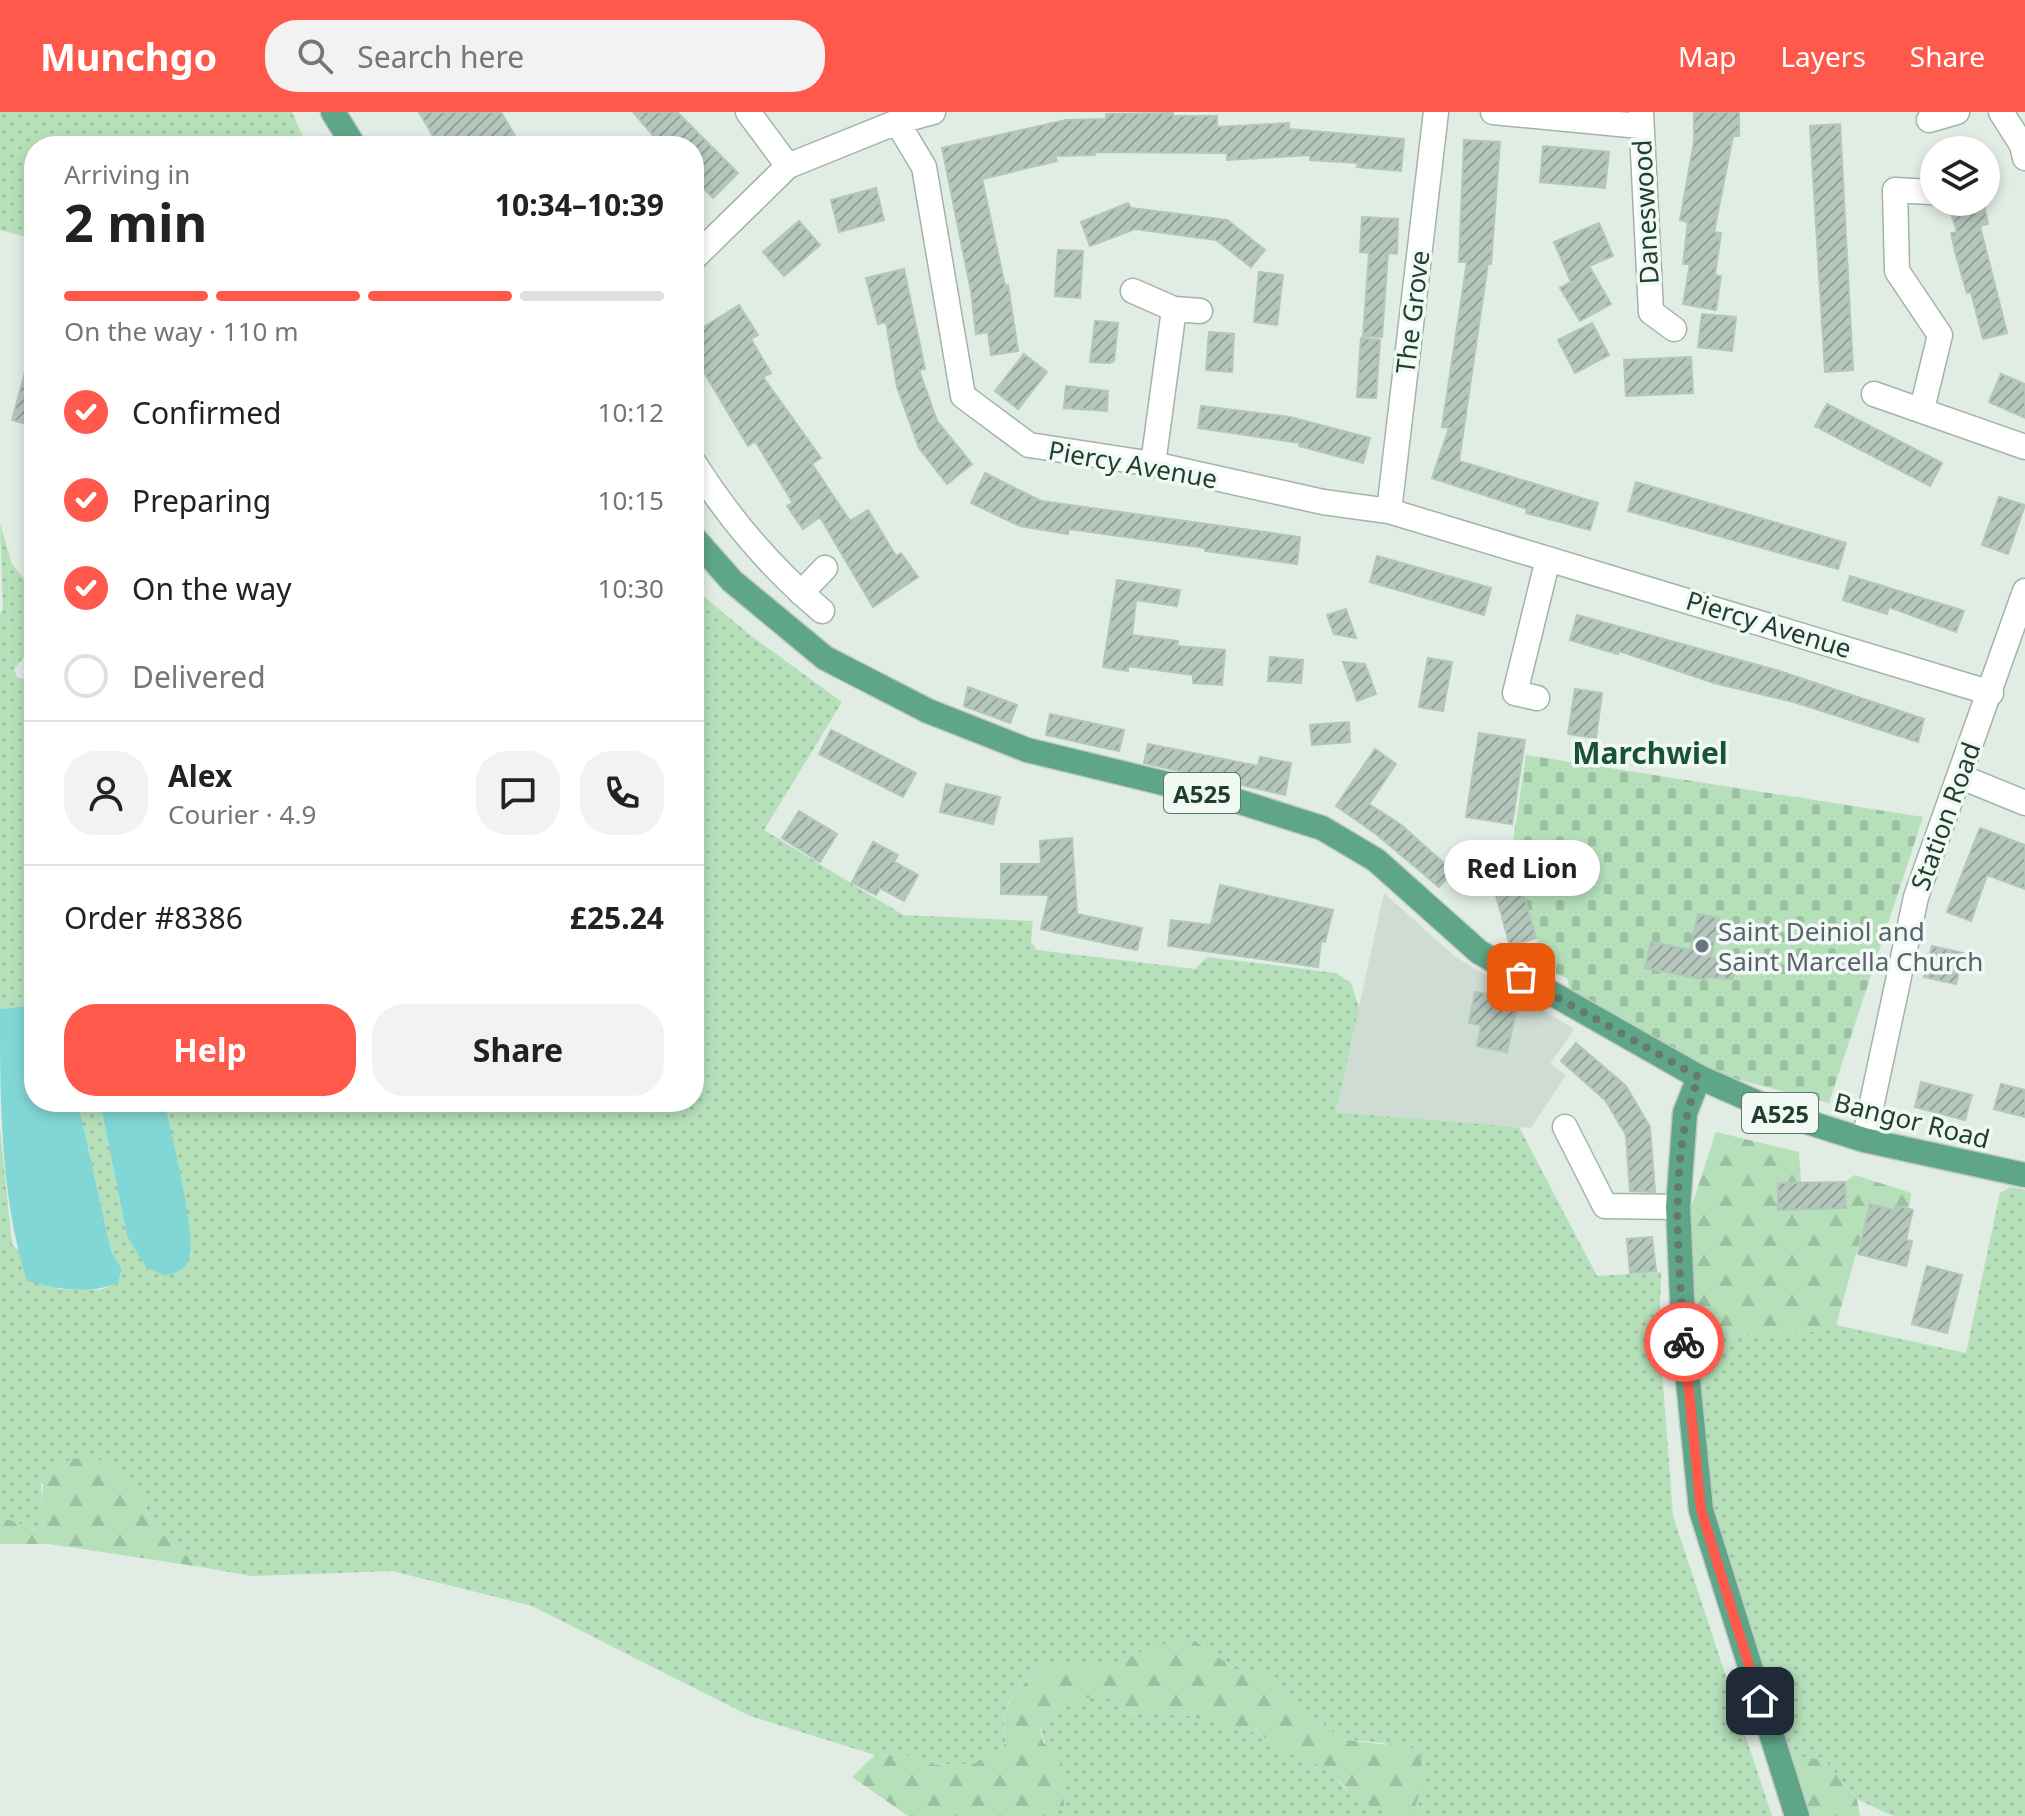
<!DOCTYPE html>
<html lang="en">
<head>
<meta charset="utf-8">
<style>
  :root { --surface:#fff; --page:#f2f2f2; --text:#222; --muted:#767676; --line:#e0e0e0; --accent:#ff594b }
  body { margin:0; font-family:"Noto Sans",sans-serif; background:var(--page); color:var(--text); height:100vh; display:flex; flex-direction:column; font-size:30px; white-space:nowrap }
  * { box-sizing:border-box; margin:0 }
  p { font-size:26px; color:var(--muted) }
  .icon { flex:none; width:44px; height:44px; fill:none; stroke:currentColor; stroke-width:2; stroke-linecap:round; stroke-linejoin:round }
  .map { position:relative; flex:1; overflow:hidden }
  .sheet { position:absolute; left:24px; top:24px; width:680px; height:976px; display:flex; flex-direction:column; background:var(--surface); border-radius:32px; box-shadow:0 4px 12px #0003 }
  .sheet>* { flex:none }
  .buttons { position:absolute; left:1920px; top:24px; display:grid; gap:16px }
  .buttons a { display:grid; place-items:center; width:80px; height:80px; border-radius:50%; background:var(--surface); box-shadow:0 4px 12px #0003; font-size:40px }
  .pin { position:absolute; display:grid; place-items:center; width:68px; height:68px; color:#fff; margin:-34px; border-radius:16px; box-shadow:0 4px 12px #0006 }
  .courier { position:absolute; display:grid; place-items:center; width:80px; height:80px; margin:-40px; border:6px solid #ff594b; border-radius:50%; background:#fff; color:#222; box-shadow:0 2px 10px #0007 }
  .bubble { position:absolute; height:56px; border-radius:28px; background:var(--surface); box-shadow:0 4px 12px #0003; font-size:26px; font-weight:700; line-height:56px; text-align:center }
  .headline em { font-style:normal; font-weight:700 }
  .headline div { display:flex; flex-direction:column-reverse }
  .headline { display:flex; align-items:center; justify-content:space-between; height:136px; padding:0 40px }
  h1 { font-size:52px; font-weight:700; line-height:60px }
  .bar { display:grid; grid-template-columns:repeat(4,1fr); gap:12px 8px; align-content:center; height:96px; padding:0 40px }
  .bar i { height:10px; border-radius:6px; background:var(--line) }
  .bar .selected { background:var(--accent) }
  .bar p { grid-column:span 4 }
  .line { display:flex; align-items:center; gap:20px; padding:0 40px; border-top:2px solid var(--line) }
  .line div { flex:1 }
  .round { display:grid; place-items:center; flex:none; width:84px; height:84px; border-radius:32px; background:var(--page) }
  ol { padding:0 40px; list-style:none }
  li { display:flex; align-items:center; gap:24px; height:88px }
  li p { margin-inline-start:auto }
  li .icon { padding:8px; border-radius:50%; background:var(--accent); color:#fff; stroke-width:4 }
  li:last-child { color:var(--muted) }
  li i { width:44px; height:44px; border:4px solid var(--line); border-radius:50% }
  .primary-button { display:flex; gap:16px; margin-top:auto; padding:16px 40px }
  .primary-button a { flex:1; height:92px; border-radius:32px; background:var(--accent); color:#fff; font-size:32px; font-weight:700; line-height:92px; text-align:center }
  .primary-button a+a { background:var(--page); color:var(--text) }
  header { display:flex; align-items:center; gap:48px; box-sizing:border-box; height:112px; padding:0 40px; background:var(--accent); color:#fff }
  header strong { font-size:38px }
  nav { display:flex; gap:44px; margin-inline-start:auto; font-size:28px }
  .search { width:560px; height:72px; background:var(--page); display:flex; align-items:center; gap:20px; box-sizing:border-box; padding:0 28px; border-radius:32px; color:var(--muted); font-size:30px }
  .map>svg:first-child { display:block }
  .built { fill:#cedcd3 }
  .grass { fill:url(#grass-dots) }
  .forest { fill:url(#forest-firs) }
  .cemetery { fill:url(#cemetery-stones) }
  .water { fill:#81d7d6 }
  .building { fill:url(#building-hatch); stroke:#b1c7ba; stroke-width:2 }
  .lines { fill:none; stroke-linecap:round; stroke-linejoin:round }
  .minor-casing { stroke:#a2b4aa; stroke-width:27 }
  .major-casing { stroke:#c0c9c5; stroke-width:27 }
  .minor { stroke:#fff; stroke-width:24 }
  .major { stroke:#5fa688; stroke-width:24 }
  .done { stroke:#637b6f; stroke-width:8; stroke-dasharray:0 14.4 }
  .route { stroke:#ff594b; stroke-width:10 }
  .worship-dot { fill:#6b7280; stroke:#f0f9f3; stroke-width:3 }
  .labels { text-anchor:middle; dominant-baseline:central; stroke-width:7; stroke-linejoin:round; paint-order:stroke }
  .shield { fill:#f0f9f3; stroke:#5e766a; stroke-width:2 }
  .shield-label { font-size:24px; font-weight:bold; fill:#1f3e30 }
  .street-label { font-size:26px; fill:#1f3e30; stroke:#f0f9f3 }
  .worship-label { font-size:26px; fill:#5b616d; stroke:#f0f9f3; text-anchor:start }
  .quarter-label { font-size:30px; font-weight:bold; fill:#19523a; stroke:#f0f9f3 }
</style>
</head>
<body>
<header>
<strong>Munchgo</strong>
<div class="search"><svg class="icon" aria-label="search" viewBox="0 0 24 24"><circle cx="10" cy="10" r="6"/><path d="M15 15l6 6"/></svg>Search here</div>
<nav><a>Map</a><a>Layers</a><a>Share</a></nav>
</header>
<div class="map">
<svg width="2025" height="1704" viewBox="0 0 2025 1704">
  <defs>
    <pattern id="grass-dots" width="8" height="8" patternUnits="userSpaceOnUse" patternTransform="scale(2)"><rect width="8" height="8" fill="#b6e0ba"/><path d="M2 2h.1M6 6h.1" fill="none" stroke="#9cc1a0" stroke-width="1.8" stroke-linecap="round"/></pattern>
    <pattern id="forest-firs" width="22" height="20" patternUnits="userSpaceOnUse" patternTransform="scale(2)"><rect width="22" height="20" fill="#b6e0ba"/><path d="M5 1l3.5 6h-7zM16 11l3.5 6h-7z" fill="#9cc1a0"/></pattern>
    <pattern id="cemetery-stones" width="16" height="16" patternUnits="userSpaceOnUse" patternTransform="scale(2)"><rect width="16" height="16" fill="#b6e0ba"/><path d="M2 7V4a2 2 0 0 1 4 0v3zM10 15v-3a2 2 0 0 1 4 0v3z" fill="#9cc1a0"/></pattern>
    <pattern id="building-hatch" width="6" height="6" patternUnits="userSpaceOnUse" patternTransform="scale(2)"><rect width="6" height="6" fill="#b5c7bd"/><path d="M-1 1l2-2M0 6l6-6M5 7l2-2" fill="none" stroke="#93a39a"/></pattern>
  </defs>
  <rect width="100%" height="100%" fill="#e0ece4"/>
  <path class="built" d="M1384,781L1454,844L1574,917L1550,952L1566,963L1531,1016L1336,1000Z"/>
  <path class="grass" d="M0,0H292L304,27L302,34H34V127L0,118Z
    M0,412L12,452L31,475L34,488L33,535L14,557L17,565L34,571V893L0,897V502L3,498Z
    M694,476L750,523L842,590L764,718L903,803L1033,809L1031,830L1037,838L1195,857L1207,845L1336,861L1351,871L1359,896L1336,1000L1519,1015L1597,1164L1661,1160L1659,1219L1673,1404L1772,1704H1053L1064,1695L1039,1611L1083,1586H1107L1126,1600L1189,1604L1258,1621L1302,1649L1326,1654L1345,1677L1412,1703L1418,1684L1385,1631L1340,1627L1321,1609L1292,1594L1273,1561L1243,1562L1195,1529L1149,1536L1113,1554H1044C1015,1580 997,1590 1006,1632L973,1652L930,1653L904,1642L875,1643L750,1604L532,1494L392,1459L252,1464L201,1455L154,1415L143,1387L41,1371L43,1421L0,1404V1016L12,1132L58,1177L100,1178L118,1171L122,1157L111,1139L78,990H100L127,1124L191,1144L189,1112L165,990H694Z
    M2011,1075L2025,1078V1704H1893L1857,1687L1824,1648L1791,1643C1765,1572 1735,1501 1719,1428C1704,1362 1699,1294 1692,1227L1823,1219L1836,1213L1966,1241L2000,1081Z"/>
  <path class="forest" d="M1716,1020L1799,1040L1801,1070L1778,1071L1779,1098L1845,1096V1070L1855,1063L1911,1081L1909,1096L1896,1094L1894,1098L1870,1093L1836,1213L1823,1219L1692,1227L1686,1111Z
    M89,1344L113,1353L143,1387L154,1415L201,1455L49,1432H0V1404L43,1421C41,1375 35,1352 89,1344Z
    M1182,1528L1195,1529L1243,1562L1273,1561L1292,1594L1321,1609L1340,1627L1418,1637L1425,1665L1412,1703C1371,1702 1352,1685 1326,1654L1302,1649L1258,1621L1189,1604L1126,1600L1107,1586H1083L1039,1611L1043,1630L1062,1649L1064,1695L1053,1704H908L852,1665L875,1643L904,1642L930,1653L973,1652L1006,1632C998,1589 1015,1581 1044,1554H1113L1149,1536Z
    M1791,1643L1824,1648L1857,1687L1860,1704H1808Z"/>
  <path class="cemetery" d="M1526,643L1923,705L1829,991L1724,964L1572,887L1567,866L1546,859L1518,762L1508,764Z"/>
  <path class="water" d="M34,893V990H78L111,1139L122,1157L118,1171C88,1183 57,1177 27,1169C0,1084 0,987 0,897Z
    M100,990H165C170,1019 198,1125 189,1147C185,1159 176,1160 165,1164L146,1155L127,1124Z"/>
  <path class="building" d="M419,0H501L521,34H449L442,22L434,26Z
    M633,0H677L738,61L713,86L694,67V34H662Z
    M1694,0H1739V24H1733L1714,120L1721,121L1715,163L1721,164L1716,198L1683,192L1690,152H1683L1688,110L1680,108L1694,30Z
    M1173,1V4H1217V15L1289,11V17L1404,27L1401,59L1357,55L1358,51L1310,48V43L1227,48V41L1095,40V43L1055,44L1057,49L982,67L1005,174L1008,173L1018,239L991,243L988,220L976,222L971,179L942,36L1066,8L1106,7V2Z
    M1840,12L1853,258L1825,260L1810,14Z
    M1464,28L1500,30L1491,152L1488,151L1459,349L1598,391L1590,418L1526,401L1527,397L1432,366L1449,316L1442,315L1467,150H1459Z
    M1543,34L1609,40L1605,76L1540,70Z
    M876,76L884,108L839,120L831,88Z
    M1128,91L1131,96L1227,108L1265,138L1251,155L1216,128L1135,117L1090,134L1081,110Z
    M1984,92L1988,112L1980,114L2007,221L1983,227L1971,180L1967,181L1955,140L1951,121L1957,120L1950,98Z
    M1362,105L1398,107L1397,142L1388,141L1382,225L1363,224L1369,141L1360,140Z
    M799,109L820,133L784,164L763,140Z
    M1599,111L1613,144L1589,154L1611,192L1580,209L1560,176L1571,170L1554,130Z
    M1058,138L1083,139L1080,186L1055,184Z
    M904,157L925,257L919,258L937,309L972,352L947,372L919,336L897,275L886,210L878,212L866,166Z
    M1259,160L1283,163L1277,213L1254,210Z
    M739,193L758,223L751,227L771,261L763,265L821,346L812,352L850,409L868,398L896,444L901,441L918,465L873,495L820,405L803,417L787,394L793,391L755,329L748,334L702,257L694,262V221Z
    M1702,202L1736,205L1732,239L1698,235Z
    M1095,209L1118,211L1114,249L1110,251L1090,250Z
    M1592,211L1609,243L1575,261L1558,228Z
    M1209,220L1234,222L1232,260L1206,258Z
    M1361,226L1380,228L1376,286L1357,285Z
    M1024,242L1047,260L1018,297L995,279Z
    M1691,245L1693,281L1626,284L1624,248Z
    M28,249L34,250V314L12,308Z
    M2001,262L2025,272V306L1989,290Z
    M1066,274L1108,279L1107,299L1064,296Z
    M1827,292L1942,351L1930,374L1815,314Z
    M1201,294L1290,305L1370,326L1363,351L1299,334L1300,331L1198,316Z
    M985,361L1041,389L1300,425L1297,452L1205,439V436L1069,417L1068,422L1020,414L971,391Z
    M1636,370L1846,431L1838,457L1628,399Z
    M1999,385L2025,393L2008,442L1982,433Z
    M1377,444L1491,476L1484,503L1370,470Z
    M1850,464L1964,499L1956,520L1889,495L1887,502L1843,488Z
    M1117,468L1180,478L1177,494L1136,488L1132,523L1178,529L1177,534L1225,538L1222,573L1193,571V563L1128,554V559L1103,555Z
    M1346,497L1356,526L1334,522L1327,503Z
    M1577,503L1776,558L1924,607L1918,630L1794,590L1714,571L1619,539L1618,542L1570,528Z
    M1270,545L1303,548L1301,571L1268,569Z
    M1428,546L1452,550L1443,599L1419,595Z
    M1343,550L1365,552L1376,582L1357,589Z
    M968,575L1017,593L1010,611L964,594Z
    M1575,577L1602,581L1596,626L1568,622Z
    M1050,602L1124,618L1119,639L1046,623Z
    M1349,610L1350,630L1312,633L1310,613Z
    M831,618L916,661L903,685L819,642Z
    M1479,621L1525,628L1512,712L1466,705Z
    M1148,632L1258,654L1260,645L1291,651L1285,683L1144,651Z
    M1375,637L1396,652L1369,692L1400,712L1453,759L1439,775L1376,722L1336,694Z
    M946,672L1000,685L993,712L940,700Z
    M799,699L837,722L820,750L782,726Z
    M1980,716L2025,733V777L1987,763L1971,809L1947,800Z
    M1072,726L1077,802L1142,816L1137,838L1041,817L1049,783L1001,782V752H1041L1040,729Z
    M873,730L898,743L894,750L918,763L904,789L880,776L876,783L852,770Z
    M1518,762L1536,826L1510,834L1492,769Z
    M1220,773L1333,798L1325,830L1321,829L1318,855L1168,834L1171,808L1211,813Z
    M1698,802L1719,806L1711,845L1733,851L1736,859L1732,867L1706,865V868L1645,856L1651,830L1690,838Z
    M1932,834L1963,841L1956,872L1924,865Z
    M1475,880L1519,887L1507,940L1477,934L1481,913L1469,911Z
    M1576,931L1626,974L1650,1015L1655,1080L1630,1079L1626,1023L1606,989L1561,949Z
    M1921,970L1972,983L1965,1008L1915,995Z
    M2001,972L2025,978V1005L1994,997Z
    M1845,1070L1846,1096L1778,1098V1071Z
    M1870,1092L1894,1098L1895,1093L1913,1098L1906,1128L1912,1129L1906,1154L1858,1142Z
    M1652,1125L1656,1159L1630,1161L1627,1127Z
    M1927,1154L1962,1163L1947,1221L1912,1212Z"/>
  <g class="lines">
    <defs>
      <path id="minor" d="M748,0L788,54
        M1493,0L1640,14
        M1641,0L1651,200L1674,217
        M2001,0L2022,33L2025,46
        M1929,8L1957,0
        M897,10L924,55L963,284L1029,333L1153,352L1323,390L1389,399L1991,581
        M694,146L788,54L897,10L933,0
        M1133,179L1174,197L1153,352
        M1174,197L1200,199
        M1874,282L2025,335
        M1922,297L1940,223L1897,159L1895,78L1931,80
        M694,351C730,408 771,456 822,499
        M1389,399L1436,0
        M801,481L825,456
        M1537,586L1515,581L1548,447
        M1959,664L2025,691
        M1565,1015L1605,1094L1678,1095
        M1864,1028L1916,785L2025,479"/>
      <path id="major" d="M333,0L354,34
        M694,426L732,469L825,546L928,599L1027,638L1237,689L1322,716L1376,748L1479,840L1699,965L1785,1003L1864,1028L2025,1063
        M1699,965L1685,1001L1678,1095L1684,1229L1701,1398L1797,1704"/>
    </defs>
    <use href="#minor" class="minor-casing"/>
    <use href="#major" class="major-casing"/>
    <use href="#minor" class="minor"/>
    <use href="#major" class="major"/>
  </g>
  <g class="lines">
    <path class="done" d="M1521,865L1699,965C1667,1047 1679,1143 1684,1230"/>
    <path class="route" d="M1684,1230L1701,1398L1760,1589"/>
  </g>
  <circle class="worship-dot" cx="1702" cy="834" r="8"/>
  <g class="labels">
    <g class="shield">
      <rect x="1164" y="661" width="76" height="40" rx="6"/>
      <rect x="1742" y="981" width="76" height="40" rx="6"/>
    </g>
    <g class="shield-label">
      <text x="1202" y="681">A525</text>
      <text x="1780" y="1001">A525</text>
    </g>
    <g class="street-label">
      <text transform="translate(1645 100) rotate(-93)">Daneswood</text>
      <text transform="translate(1412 200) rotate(-83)">The Grove</text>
      <text transform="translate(1133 352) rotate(10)">Piercy Avenue</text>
      <text transform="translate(1769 512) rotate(17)">Piercy Avenue</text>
      <text transform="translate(1945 704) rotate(-70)">Station Road</text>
      <text transform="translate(1912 1008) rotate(14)">Bangor Road</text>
    </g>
    <g class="worship-label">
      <text x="1718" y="819">Saint Deiniol and<tspan x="1718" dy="30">Saint Marcella Church</tspan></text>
    </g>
    <g class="quarter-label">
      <text x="1650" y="640">Marchwiel</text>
    </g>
  </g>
</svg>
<div class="buttons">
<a><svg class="icon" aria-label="layers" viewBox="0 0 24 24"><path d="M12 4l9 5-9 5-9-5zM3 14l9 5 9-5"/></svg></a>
</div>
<div class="pin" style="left:1521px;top:865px;background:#ea580c"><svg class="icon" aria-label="bag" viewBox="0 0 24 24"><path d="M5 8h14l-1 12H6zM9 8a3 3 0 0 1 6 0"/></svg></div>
<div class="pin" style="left:1760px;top:1589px;background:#1f2937"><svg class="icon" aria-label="home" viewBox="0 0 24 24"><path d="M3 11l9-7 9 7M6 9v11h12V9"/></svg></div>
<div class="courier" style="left:1684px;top:1230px"><svg class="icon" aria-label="bike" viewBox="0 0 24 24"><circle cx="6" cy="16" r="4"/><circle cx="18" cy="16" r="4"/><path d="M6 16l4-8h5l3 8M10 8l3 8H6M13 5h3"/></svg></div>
<div class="bubble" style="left:1444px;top:728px;width:156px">Red Lion</div>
<section class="sheet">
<div class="headline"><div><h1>2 min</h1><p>Arriving in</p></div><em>10:34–10:39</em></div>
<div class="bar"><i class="selected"></i><i class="selected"></i><i class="selected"></i><i></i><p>On the way · 110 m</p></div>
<ol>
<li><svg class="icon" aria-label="check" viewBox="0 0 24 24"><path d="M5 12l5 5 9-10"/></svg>Confirmed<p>10:12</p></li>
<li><svg class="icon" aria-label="check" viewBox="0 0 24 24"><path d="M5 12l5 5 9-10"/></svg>Preparing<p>10:15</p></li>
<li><svg class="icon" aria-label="check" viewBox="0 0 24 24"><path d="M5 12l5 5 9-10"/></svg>On the way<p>10:30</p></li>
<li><i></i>Delivered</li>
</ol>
<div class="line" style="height:144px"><a class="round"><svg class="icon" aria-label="person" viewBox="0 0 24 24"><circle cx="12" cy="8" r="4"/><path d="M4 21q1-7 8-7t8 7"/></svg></a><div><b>Alex</b><p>Courier · 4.9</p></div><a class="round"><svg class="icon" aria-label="chat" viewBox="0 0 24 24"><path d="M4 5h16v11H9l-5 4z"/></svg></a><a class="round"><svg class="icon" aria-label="phone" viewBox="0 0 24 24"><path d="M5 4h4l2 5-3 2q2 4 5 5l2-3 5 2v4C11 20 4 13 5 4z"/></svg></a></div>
<div class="line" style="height:104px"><div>Order #8386</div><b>£25.24</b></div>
<div class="primary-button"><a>Help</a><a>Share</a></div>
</section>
</div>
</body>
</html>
